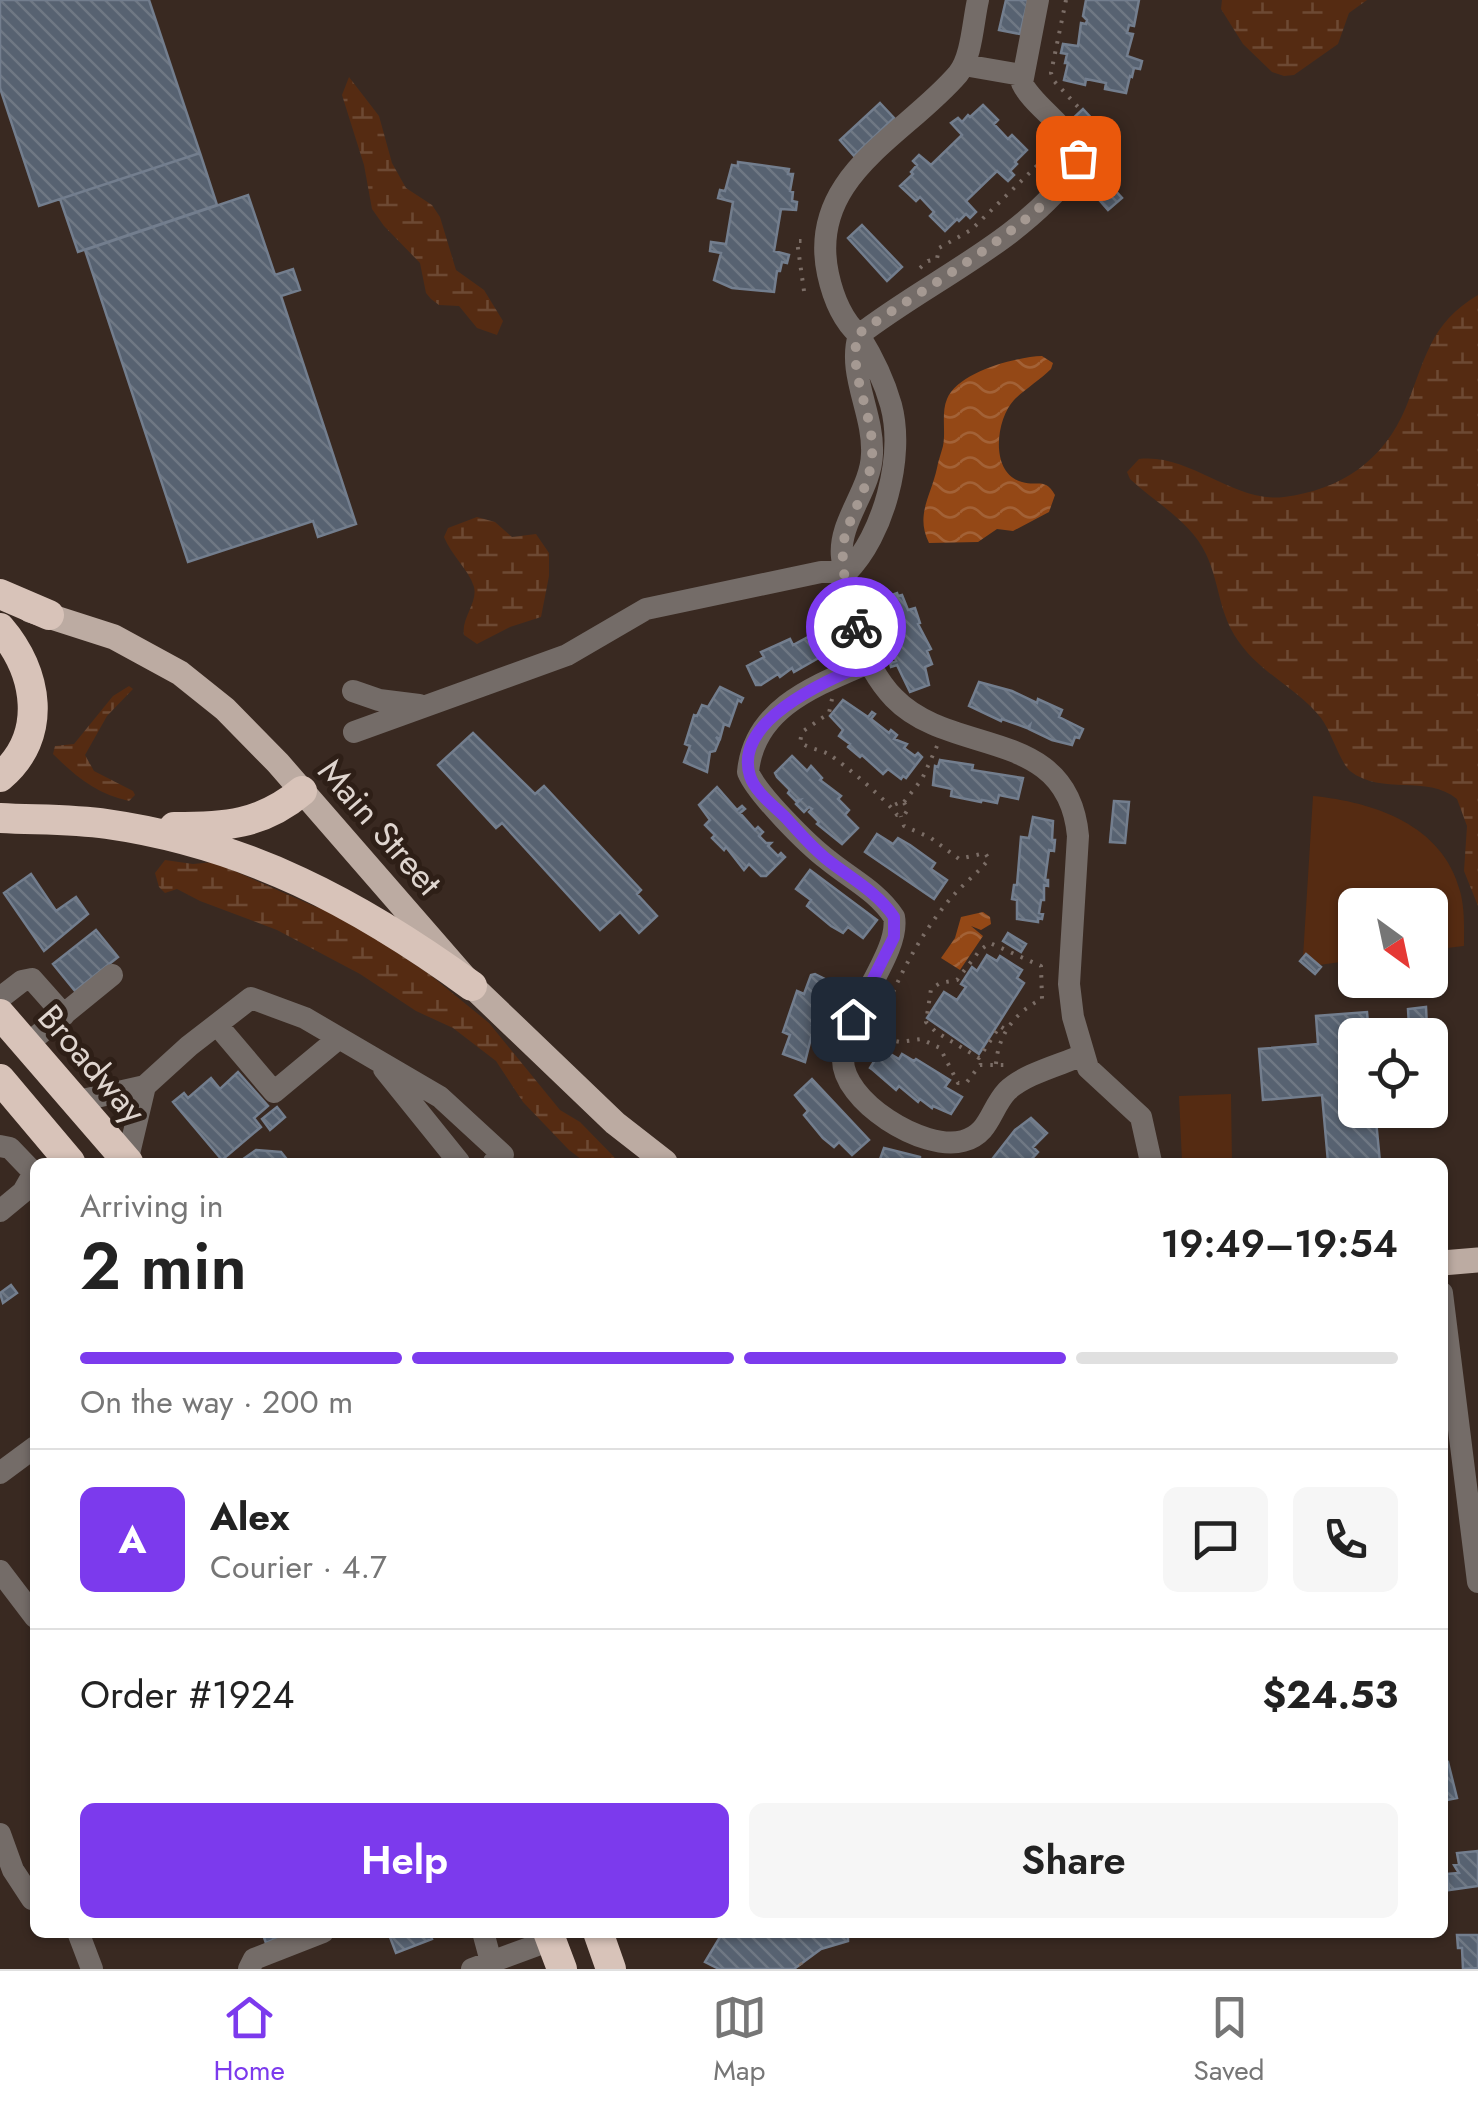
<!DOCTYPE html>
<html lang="en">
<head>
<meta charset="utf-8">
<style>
  :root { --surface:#fff; --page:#f6f6f6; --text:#222; --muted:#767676; --line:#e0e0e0; --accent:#7c3aed }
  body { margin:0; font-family:Jost,sans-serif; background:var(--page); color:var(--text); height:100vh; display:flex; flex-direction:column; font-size:38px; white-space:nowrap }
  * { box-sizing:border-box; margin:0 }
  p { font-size:32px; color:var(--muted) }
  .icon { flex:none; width:55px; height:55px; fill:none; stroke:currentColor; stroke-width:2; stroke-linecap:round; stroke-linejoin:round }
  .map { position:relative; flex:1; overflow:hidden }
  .panel { position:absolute; left:30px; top:1158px; width:1418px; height:780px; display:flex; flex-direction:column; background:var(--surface); border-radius:15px; box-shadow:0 2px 8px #0004 }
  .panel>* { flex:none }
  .needle { width:65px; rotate:147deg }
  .fabs { position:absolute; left:1338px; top:888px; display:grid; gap:20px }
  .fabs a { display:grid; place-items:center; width:110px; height:110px; border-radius:15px; background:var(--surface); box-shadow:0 2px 8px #0004; font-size:50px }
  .pin { position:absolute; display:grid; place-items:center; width:85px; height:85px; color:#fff; margin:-42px; border-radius:20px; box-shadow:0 5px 15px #0006 }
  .courier { position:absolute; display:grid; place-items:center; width:100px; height:100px; margin:-50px; border:8px solid #7c3aed; border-radius:50%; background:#fff; color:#222; box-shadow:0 2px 12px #0007 }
  .head em { font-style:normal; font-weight:600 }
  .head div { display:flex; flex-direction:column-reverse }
  .head { display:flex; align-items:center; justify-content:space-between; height:170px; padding:0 50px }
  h1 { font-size:65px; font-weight:600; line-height:75px }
  .bar { display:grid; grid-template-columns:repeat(4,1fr); gap:15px 10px; align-content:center; height:120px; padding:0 50px }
  .bar i { height:12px; border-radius:8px; background:var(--line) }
  .bar .selected { background:var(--accent) }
  .bar p { grid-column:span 4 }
  .line { display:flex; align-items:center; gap:25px; padding:0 50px; border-top:2px solid var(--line) }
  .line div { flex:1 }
  .round { display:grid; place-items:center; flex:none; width:105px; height:105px; border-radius:15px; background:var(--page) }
  .cta { display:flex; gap:20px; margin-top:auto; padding:20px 50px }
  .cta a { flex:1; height:115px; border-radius:15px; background:var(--accent); color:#fff; font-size:40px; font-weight:600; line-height:115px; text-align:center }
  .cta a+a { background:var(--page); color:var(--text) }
  .tabs { display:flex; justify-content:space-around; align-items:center; height:140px; border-top:2px solid var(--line); background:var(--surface); font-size:28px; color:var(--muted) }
  .tabs a { display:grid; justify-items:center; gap:5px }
  .tabs .selected { color:var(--accent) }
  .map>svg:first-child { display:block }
  .wetland { fill:url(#wetland-marsh) }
  .pitch { fill:#552b12 }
  .water { fill:url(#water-waves) }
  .building { fill:url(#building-back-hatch); stroke:#737e8e; stroke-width:2.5 }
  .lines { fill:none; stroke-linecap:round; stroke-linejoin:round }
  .path { stroke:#7b6d66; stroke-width:4; stroke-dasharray:2.5 8; stroke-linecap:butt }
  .minor { stroke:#746c68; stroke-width:22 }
  .major { stroke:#bcaba2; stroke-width:25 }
  .highway { stroke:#d8c3b9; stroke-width:30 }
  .done { stroke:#a59992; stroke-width:10; stroke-dasharray:0 18 }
  .route { stroke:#7c3aed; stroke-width:12 }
  .labels { text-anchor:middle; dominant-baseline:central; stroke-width:10; stroke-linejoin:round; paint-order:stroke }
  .street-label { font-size:35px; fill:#dfd5cf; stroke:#2e1f17 }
</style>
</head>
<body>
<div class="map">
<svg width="1478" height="1969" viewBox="0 0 1478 1969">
  <defs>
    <pattern id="wetland-marsh" width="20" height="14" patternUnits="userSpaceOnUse" patternTransform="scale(2.5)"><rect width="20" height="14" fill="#552b12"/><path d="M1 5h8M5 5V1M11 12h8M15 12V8" fill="none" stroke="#6d4933"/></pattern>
    <pattern id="water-waves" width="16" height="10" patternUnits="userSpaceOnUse" patternTransform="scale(2.5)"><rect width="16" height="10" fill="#944816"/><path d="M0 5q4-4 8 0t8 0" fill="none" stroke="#a36237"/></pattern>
    <pattern id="building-back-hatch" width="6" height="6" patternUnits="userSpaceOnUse" patternTransform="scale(2.5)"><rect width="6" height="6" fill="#576271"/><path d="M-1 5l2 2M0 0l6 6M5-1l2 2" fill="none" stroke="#6f7884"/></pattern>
  </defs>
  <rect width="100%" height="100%" fill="#392921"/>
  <path class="wetland" d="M1222,0H1367L1349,13L1338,44L1294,75L1284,76L1272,72L1243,44L1221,9Z
    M349,77L379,116L392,163L406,188L432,205L440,217L456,270L484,290L503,321L497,335L477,328L459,306L439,305L431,299L426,293L420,263L384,226L372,209L364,165L342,95Z
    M1478,295V906L1464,871L1467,826L1457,799C1427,774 1382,796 1350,771C1340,762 1331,731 1321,718C1299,690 1263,674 1242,646C1218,616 1221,586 1206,554C1191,522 1156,503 1130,479L1127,472L1139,459C1190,453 1233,503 1284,497C1340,490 1384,461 1406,407C1426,359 1429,324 1478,295Z
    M477,517L495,522L512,537L536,534L549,553V576L541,617L510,627L477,644L464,635C461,618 478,603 474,587C469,570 451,555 444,537L448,528Z
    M129,686L133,689L107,716L85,755L94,771L133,791L135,795L129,801C97,794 76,777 53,754L55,746L74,744L113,696Z
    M165,860L193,864L214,862L316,907L335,911L429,974L489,1023L560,1110L580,1122L619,1162H585L569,1150L523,1102L496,1061L453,1028L416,1011L360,974L277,930L200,901L177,889L165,893L159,887L155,873Z"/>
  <path class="pitch" d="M1313,796C1374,802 1443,825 1460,891C1465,909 1464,928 1464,946L1430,950V905H1355V960L1319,965L1306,954L1303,957Z
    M1231,1094L1232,1162H1182L1179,1096Z"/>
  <path class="water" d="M1042,356L1053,363L1051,369C1040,380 1025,389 1014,400C996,419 989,473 1022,482C1037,487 1045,477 1055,495L1049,512L1013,531L997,529L978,542L929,543C915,515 931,496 937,468C938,461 941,454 943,446C946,431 941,413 947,399C958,372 1015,357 1042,356Z
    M983,912L990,917L991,924L981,930L971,926L983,936L960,970L941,958L955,938L961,917Z"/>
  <path class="building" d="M0,0H149L200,153L39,206L0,88Z
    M1006,0H1028L1020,34L999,30Z
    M1086,0H1139L1134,26L1129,25L1127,33L1133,34L1127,56L1142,61L1140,69L1134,68L1132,77L1130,76L1126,93L1105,89L1106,83L1086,79L1085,85L1064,80L1068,63H1065L1067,54L1061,53L1063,44L1078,46L1081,23L1086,24L1087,20L1083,16Z
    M880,103L894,118L854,156L840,140Z
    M983,105L998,120L994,124L1008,139L1012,135L1027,150L1015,162L1017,164L1010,171L1014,175L1008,181L997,171L966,201L976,212L970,218L966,214L959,221L957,219L945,231L930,216L934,212L920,197L916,201L900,186L913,174L911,172L917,165L913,161L919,155L931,165L962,135L951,123L958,118L962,122L968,115L970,117Z
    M1083,109L1110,138L1095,151L1068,123Z
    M200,153L217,205L78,252L60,199Z
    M738,162L789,169L788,174H793L790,191L793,192L792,201L797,202L796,210L781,209L774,251L789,255L787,263L782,262L780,271H777L774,292L732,288L714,280L721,253L710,251L711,242L726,244L733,202L718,198L720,190L725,191L732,165L738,166Z
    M1094,167L1122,198L1108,210L1081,179Z
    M248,195L275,275L293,269L300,290L281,296L356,524L318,537L313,521L188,562L85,250Z
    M862,225L902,267L887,281L848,238Z
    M897,593L898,596L902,595L908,610L915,608L920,623L918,624L931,649L927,651L932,664L925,667L929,685L910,692L897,665L891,667L890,663L896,661L888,640L885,641L882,635L887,633L879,621L883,619L878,606L874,608L872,602Z
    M808,637H813L822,656L794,672L792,668L780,677L778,674L761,685H756L747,666L764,657L761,652L790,639L793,645Z
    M979,682L1012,691L1037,703L1038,699L1062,710L1059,717L1083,729L1079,738L1075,737L1072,745L1052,740L1029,729L1030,725L1027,728L1002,719L1001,721L969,706Z
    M720,687L743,698L741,702L738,700L729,726L724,724L720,739L716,737L719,741L715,751L710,752L707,772L684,762L690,746L685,744L694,715L697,716L702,705L708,707Z
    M843,700L868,717L872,712L875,714L871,719L889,733L891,730L897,735L894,739L907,744L904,748L915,756L918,753L922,757L906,778L903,776L901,779L888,769L883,774L862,755L860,757L848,747L850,744L839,736L843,730L830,716Z
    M473,733L535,794L544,786L641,890L637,894L657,916L639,933L620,912L600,930L502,823L496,828L438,765Z
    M792,756L807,771L811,766L822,778L820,780L841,796L838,799L849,810L845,815L858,828L842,844L817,824L819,822L809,812L812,809L809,807L804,812L796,804L800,800L796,801L788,793L790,790L777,777L775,773Z
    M940,760L973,765L972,770L1023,778L1018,799L999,795L997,803L982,800L981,802L951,796L952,789L933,785L935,766L938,767Z
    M717,787L737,810L742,806L745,809L740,813L755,830L758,827L763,832L759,836L766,843H771L768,846L778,856L781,853L785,857L766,876H761L749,864L744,870L726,847L724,850L712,838L715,835L705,825L710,820L699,805Z
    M1114,801L1129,802L1125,843L1110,842Z
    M1033,817L1053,821L1052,840H1055L1054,851L1049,850L1045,880H1048V886L1044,885V900H1041L1039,913L1043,914L1042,919L1038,918V922L1017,919V900L1012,899L1014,885H1017L1021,837L1029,838Z
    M877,834L893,844L898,838L910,845L935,863L931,869L947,880L934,899L865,852Z
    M810,870L877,920L863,938L848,927L843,933L831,926L807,906L811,900L796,889Z
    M31,874L56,911L76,897L88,914L44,951L4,893Z
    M96,930L118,957L75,991L53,964Z
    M1008,933L1026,944L1021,952L1003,941Z
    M1306,954L1321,967L1315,974L1300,961Z
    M987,955L997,961L1000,956L1022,970L1017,978L1024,983L979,1054L927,1018L944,992L957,1000L966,987L961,984L972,967L977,971Z
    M815,974L831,982V987L824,1012L820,1011L818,1025L814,1026L819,1028L815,1039L811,1038L805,1062L783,1054L790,1035L783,1032L797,991L804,994L811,975Z
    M1426,1007L1427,1027H1409L1408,1009Z
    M1367,1012L1369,1035H1355V1110H1375L1380,1162H1328L1322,1095L1263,1100L1259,1049L1318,1044L1316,1016Z
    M882,1049L899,1059L902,1054L914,1061L916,1059L950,1080L945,1087L962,1097L951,1114L933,1106L932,1108L920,1099L918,1102L899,1086L896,1090L873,1070L870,1068Z
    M238,1072L268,1106L254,1118L261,1127L222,1160L173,1102L184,1093L188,1098L211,1078L220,1089Z
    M812,1079L869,1140L852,1155L839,1142L834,1147L823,1138L804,1115L808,1111L795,1095Z
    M277,1107L285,1117L270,1130L262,1119Z
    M1031,1118L1047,1133L1033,1147L1038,1152L1029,1162H990L1015,1130Z
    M884,1148L920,1157V1160L929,1162H879Z
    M256,1150L281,1152L289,1162H239Z
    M11,1285L17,1293L3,1303L0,1293Z
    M1448,1762L1457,1798L1442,1801V1764Z
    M1478,1851V1886L1449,1890L1447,1874L1459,1873L1454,1865L1459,1864L1457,1853Z
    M262,1932H292L266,1943Z
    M388,1932H433L430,1934L432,1939L396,1953Z
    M723,1932H848V1941L821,1949L794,1969H719L705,1962Z
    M1457,1935H1478V1968L1463,1969L1462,1948H1458Z"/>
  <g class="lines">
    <path class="path" d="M1066,0L1051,73L1054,81L1079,108L1075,111
      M920,268L928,261L937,259L939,248L971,230L1054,149
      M804,291L797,241H808
      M832,699L829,713L802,732L800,742C809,749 820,749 830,755C844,764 892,805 897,815L905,814L908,809L903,801L894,805
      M904,802L922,779L937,746
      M869,1027L886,1039L900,1042L921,1039L940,1048L958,1083L967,1082L980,1065H1008
      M878,1031C893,985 919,936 950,899C962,885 978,873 989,859L985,853L959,859L931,838L904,826L901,816
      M996,1064C998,1035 1015,1012 1042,999L1041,966L990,943L980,950L957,980L940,983L931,989L926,1022L936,1032L979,1058L1000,1026L1006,1030
      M800,1963L804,1969"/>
    <path class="minor" d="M978,0C973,21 972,57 958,74C905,136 807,176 828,274C833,297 841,319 859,335C930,280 1020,243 1075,169C1086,134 1036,112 1022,83L1038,0
      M964,65L1022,75
      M847,572C883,536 905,457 891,405C884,380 872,356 859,335C847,374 874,413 872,454C871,490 838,522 842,557C848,605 859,662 894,698C952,758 1068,725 1078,836L1069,984L1073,1017L1088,1068L1141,1117L1151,1162
      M870,662C817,685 754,707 748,772C757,794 808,845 828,860C851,879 877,891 894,917C901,952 845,1013 843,1058C841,1101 924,1152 963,1141C990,1134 990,1109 1007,1091C1024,1074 1060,1065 1083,1055
      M353,691L379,700L419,705
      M354,732L567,655L646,609L821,572H847
      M0,998L22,981L32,979L64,1015
      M218,1026L274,1092L339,1038
      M26,1045L112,975
      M384,1069L459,1162
      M74,1102L145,1086
      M0,1146L10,1148L33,1172
      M127,1162L145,1086L189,1046L251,998L305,1018L440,1097L503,1155L494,1162
      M0,1211L23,1192L35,1171
      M1442,1293L1478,1582
      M0,1473L35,1447
      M0,1571L35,1617
      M0,1834L13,1870L32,1899H35
      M78,1932L92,1969
      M483,1932L493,1969
      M249,1969L254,1959L323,1932
      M472,1969L551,1940"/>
    <path class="major" d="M30,610L114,637L180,673L225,709L278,763L472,986L615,1123L665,1162
      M1442,1263L1478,1260"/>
    <path class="highway" d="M0,594L49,615
      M0,628C38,672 49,736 0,777
      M0,818C35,820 72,819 107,824C247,844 359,904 472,986
      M174,827C224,827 262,825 302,791
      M0,1014L128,1162
      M0,1079L70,1162
      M548,1932L562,1969
      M598,1932L611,1969"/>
  </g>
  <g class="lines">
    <path class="done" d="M856,627C849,604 838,559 845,536C853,509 870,485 872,456C875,414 847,375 858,334C904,300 1068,208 1078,158"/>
    <path class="route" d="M853,1019L894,937V917C877,892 852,879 829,861C813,849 799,832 785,817C774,806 755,792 750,776C732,719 831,679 870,662L856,627"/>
  </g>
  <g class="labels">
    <g class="street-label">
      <text transform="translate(380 827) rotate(49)">Main Street</text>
      <text transform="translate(92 1064) rotate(49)">Broadway</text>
    </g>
  </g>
</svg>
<div class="fabs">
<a><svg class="needle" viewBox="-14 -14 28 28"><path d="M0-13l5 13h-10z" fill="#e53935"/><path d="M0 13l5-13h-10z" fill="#767676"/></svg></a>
<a><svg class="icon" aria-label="locate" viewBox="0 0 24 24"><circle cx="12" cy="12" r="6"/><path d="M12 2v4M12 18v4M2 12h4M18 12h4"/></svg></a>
</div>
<div class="pin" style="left:1078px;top:158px;background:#ea580c"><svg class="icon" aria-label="bag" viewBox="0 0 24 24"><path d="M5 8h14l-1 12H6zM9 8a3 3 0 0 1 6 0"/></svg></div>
<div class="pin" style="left:853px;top:1019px;background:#1f2937"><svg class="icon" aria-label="home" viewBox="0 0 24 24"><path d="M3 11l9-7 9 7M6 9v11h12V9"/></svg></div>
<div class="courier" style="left:856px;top:627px"><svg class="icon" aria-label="bike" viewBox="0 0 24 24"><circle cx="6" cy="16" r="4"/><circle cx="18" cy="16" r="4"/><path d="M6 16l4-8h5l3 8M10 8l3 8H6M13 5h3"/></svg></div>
<section class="panel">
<div class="head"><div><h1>2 min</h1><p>Arriving in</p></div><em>19:49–19:54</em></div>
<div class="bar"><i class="selected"></i><i class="selected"></i><i class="selected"></i><i></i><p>On the way · 200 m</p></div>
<div class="line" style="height:180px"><b class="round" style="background:var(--accent);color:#fff">A</b><div><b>Alex</b><p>Courier · 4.7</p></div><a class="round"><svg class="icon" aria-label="chat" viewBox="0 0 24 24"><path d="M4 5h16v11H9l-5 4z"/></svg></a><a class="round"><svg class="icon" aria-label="phone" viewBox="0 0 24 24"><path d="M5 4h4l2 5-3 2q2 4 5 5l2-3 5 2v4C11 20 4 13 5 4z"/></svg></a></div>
<div class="line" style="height:130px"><div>Order #1924</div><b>$24.53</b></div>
<div class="cta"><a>Help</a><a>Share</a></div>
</section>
</div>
<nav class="tabs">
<a class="selected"><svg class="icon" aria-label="home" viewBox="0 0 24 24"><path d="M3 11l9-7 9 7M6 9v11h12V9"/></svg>Home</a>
<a><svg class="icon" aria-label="map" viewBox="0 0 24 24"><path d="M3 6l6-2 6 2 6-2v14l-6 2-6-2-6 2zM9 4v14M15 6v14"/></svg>Map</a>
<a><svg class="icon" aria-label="saved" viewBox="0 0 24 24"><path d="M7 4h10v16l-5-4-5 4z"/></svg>Saved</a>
</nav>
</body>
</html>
